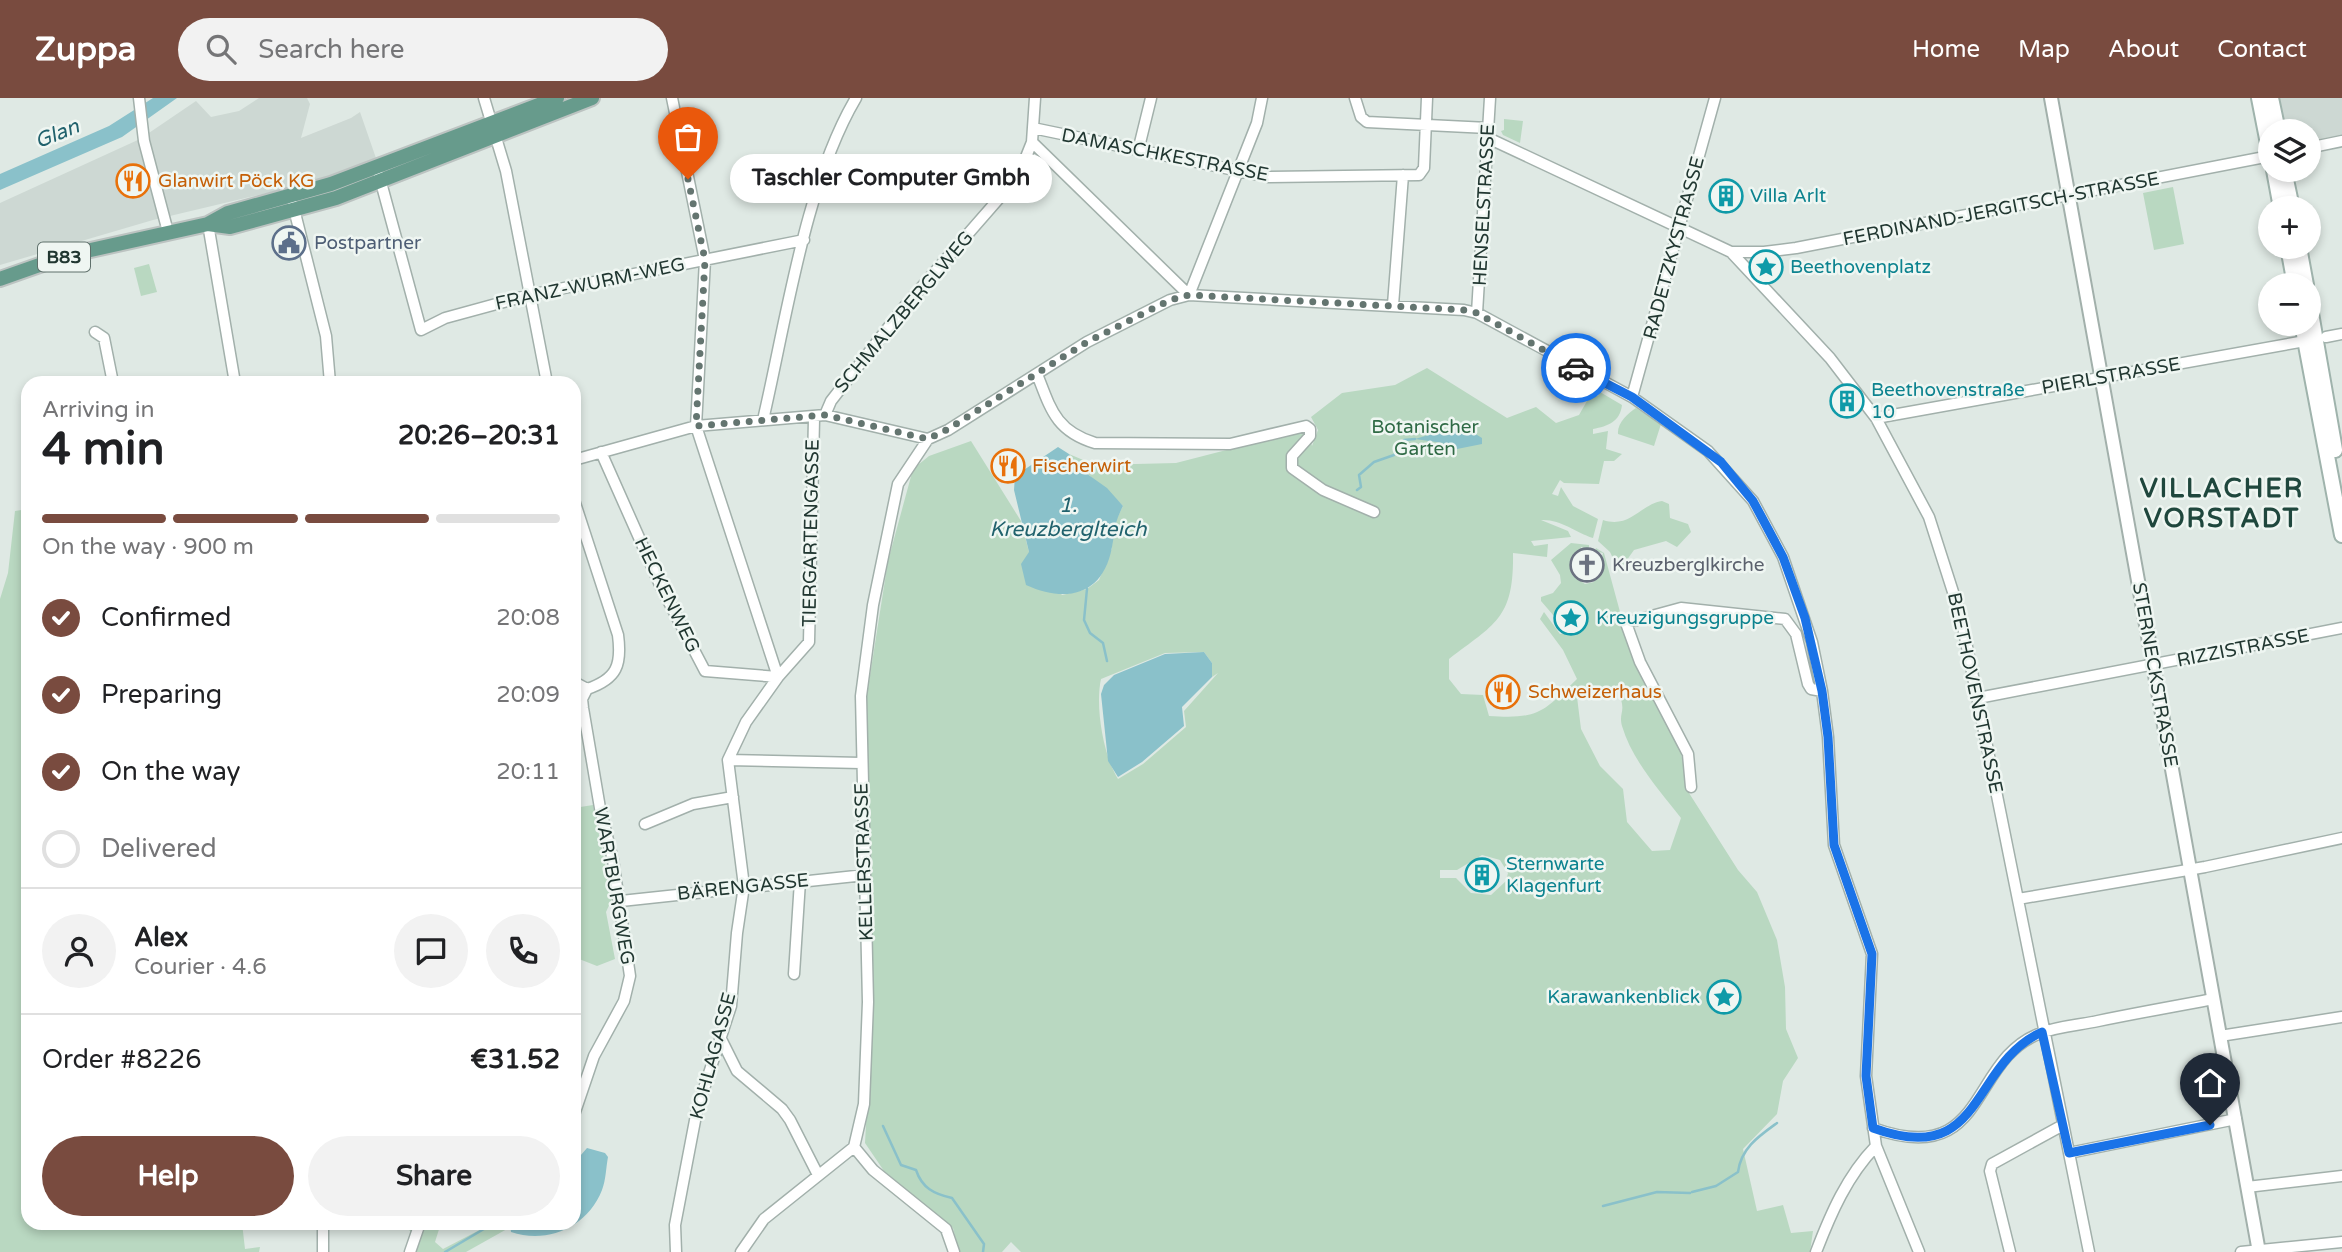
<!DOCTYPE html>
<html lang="en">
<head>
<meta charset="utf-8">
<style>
  :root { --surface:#fff; --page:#f2f2f2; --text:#202124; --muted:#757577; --line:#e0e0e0; --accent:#794b3f }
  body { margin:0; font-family:"Varela Round",sans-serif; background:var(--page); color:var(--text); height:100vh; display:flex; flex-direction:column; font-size:26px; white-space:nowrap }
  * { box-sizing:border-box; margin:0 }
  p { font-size:23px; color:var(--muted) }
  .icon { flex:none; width:38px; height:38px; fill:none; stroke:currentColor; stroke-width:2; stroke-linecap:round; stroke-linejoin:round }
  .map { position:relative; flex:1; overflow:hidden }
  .panel { position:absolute; left:21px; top:278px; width:560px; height:854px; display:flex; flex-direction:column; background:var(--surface); border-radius:21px; box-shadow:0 4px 10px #0003 }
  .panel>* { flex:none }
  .tools { position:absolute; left:2258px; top:21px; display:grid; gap:14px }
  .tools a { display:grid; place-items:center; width:63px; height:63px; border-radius:50%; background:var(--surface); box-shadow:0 4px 10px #0003; font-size:35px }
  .pin { position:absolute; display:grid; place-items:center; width:60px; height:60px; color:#fff; margin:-72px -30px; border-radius:50% 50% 50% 0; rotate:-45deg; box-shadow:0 0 7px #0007 }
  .pin .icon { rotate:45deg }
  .courier { position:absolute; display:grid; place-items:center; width:70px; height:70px; margin:-35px; border:5px solid #1a73e8; border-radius:50%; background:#fff; color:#222; box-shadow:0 2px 9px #0007 }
  .bubble { position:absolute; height:49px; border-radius:24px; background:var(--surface); box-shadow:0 4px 10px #0003; font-size:23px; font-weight:800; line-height:49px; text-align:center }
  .head em { font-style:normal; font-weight:800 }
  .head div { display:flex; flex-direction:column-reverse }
  .head { display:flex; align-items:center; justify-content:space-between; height:119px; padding:0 21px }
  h1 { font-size:46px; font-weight:800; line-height:52px }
  .bar { display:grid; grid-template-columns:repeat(4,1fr); gap:10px 7px; align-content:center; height:84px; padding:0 21px }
  .bar i { height:9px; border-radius:5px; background:var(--line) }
  .bar .selected { background:var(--accent) }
  .bar p { grid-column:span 4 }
  .line { display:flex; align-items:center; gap:18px; padding:0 21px; border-top:2px solid var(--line) }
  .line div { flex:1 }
  .round { display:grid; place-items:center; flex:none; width:74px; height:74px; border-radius:37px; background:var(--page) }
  ol { padding:0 21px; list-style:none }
  li { display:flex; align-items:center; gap:21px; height:77px }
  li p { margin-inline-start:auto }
  li .icon { padding:7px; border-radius:50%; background:var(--accent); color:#fff; stroke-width:4 }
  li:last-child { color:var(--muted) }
  li i { width:38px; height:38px; border:4px solid var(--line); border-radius:50% }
  .action { display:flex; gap:14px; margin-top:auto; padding:14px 21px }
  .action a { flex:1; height:80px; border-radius:42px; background:var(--accent); color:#fff; font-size:28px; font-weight:800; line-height:80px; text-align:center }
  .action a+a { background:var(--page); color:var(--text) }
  header { display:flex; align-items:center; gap:42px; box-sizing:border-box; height:98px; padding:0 35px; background:var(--accent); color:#fff }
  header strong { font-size:33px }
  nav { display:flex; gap:38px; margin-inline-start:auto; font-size:24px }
  .search { width:490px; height:63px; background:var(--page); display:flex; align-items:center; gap:18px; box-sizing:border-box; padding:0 24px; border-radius:38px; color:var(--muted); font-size:26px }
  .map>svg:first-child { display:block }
  .built { fill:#cdd8d3 }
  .green { fill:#b9d8c1; fill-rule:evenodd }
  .water { fill:#8ac1ca }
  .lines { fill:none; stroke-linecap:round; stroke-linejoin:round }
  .stream { stroke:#8ac1ca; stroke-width:2.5 }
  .minor-casing { stroke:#a2b0ab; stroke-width:13 }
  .tertiary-casing { stroke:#a2b0ab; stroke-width:16 }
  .secondary-casing { stroke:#9fb3ac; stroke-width:18 }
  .primary-casing { stroke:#bcc3c1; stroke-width:18 }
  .minor { stroke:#fff; stroke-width:10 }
  .tertiary { stroke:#fff; stroke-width:12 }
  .secondary { stroke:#fff; stroke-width:14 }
  .primary { stroke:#679b8c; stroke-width:14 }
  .done { stroke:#647570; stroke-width:7; stroke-dasharray:0 12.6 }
  .route { stroke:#1a73e8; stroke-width:9 }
  .labels { text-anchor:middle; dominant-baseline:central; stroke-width:5; stroke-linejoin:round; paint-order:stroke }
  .shield { fill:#eff6f2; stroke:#5f706b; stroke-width:2 }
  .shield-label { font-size:18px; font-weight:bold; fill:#213731 }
  .street-label { font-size:19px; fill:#213731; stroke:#eff6f2 }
  .food-label { font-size:19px; fill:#c56008; stroke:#eff6f2; text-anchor:start }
  .culture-label { font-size:19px; fill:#0d838f; stroke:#eff6f2; text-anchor:start }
  .service-label { font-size:19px; fill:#4e5e75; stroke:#eff6f2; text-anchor:start }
  .park-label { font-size:19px; fill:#2f6a45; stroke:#eff6f2 }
  .worship-label { font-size:19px; fill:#5b616d; stroke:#eff6f2; text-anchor:start }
  .water-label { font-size:21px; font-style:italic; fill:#21626d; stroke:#eff6f2 }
  .district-label { font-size:26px; font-weight:bold; letter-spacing:2px; fill:#1f473d; stroke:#eff6f2 }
</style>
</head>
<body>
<header>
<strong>Zuppa</strong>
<div class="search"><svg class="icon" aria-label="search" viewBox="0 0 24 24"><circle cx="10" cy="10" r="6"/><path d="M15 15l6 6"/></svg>Search here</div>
<nav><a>Home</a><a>Map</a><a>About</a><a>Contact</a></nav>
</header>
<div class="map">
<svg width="2342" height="1154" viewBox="0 0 2342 1154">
  <rect width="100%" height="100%" fill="#dfe9e4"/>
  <path class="built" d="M259,0H307L310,6L301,40L351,20L360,14L377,63L308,85L153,122L0,167V105L140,41L196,3L211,19L239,13Z
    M2268,0H2342V39L2308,48V33H2270Z"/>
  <path class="green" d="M1504,21L1523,23L1520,45L1503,37L1501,33L1504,32Z
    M2173,89L2184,146L2154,152L2143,95Z
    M149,166L157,194L141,198L134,170Z
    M1427,270L1507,320L1536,309L1556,325L1579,317L1591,296L1598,298L1600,294L1622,307C1620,324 1608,328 1593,331V336L1608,333L1606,351L1622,356L1614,363H1604L1599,386L1564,385L1560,382L1552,396L1558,398L1561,389L1573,408L1598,421L1593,440C1574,434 1561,421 1541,422L1568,433L1571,439L1531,443L1534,448L1548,446L1547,459L1513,455C1514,520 1496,525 1449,561V581L1461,596L1483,597L1489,618C1539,621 1542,615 1577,581L1563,552L1540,521L1544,514L1560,536L1570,534L1572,526L1580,521L1578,514L1566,512L1562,517L1567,525L1566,532L1541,503V499L1553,495L1561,485L1560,477L1551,462L1571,445L1589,447V451L1581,449L1577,471L1574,470L1572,477L1585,486L1594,484L1598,463H1601L1603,455L1595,453L1596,450L1604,455L1632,558L1680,650L1689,695L1738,772L1757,794L1777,842L1785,889L1786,931L1798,960L1783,983L1777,1016L1743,1051L1757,1113L1783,1107L1791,1135L1813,1133L1810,1154H1021L1011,1144L1002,1154H959L953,1130L884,1073L865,1045L873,901L866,603L888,463L913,371L929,358L971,343L1021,423L1029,454L1062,497L1087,491L1099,482L1112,450V430L1123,408C1105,390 1085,376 1069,356L1095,367L1176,365L1308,331L1312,348L1318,332L1311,319L1342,295L1395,287ZM1204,554L1212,565V579L1218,575L1184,613L1186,629L1143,666L1118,681C1103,657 1095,608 1101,581L1165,555ZM1585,591L1617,592C1628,614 1618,613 1622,628C1632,662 1659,692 1681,720L1670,752L1652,753L1627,724L1623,691L1600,668L1581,631L1577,599ZM1482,757L1500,762L1508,775L1506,783L1491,797L1471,795L1456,780H1440V772H1457Z
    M1636,310L1661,326L1654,348L1618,336C1617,325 1628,315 1636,310Z
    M1662,403L1669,406L1670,420L1688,426L1691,434L1677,449L1666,443L1634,452L1619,473L1610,454L1598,443L1603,422C1630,431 1641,406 1662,403Z
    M28,411V1125H242L245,1151L260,1149L259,1154H0V501L8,475L15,413Z
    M593,707L612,801L606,814L615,861L597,868L574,859V710Z
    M405,1125H441L435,1144L443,1151L493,1125H507V1131L466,1154H415L416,1143Z"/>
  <path class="water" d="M153,0H177L122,39L0,92V76L109,28Z
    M1449,331L1469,332L1482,340V346L1447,353L1443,345L1415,341Z
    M1058,349L1069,356L1083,373L1107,390L1123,408C1113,428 1116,430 1112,449C1103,498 1066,505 1026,487L1021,466L1029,454L1014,392L1015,378Z
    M1204,554L1212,565V579L1182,609L1184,628L1142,664L1118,679L1108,663L1101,596L1104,587L1114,577L1165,556Z
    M587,1050L605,1055L608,1059C606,1069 606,1082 602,1092C587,1130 547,1146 511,1134L510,1125H574V1065Z"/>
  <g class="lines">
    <path class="stream" d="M1357,392L1361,389L1359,377L1374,364L1394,357L1404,342L1415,341
      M1087,491L1084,522L1090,535L1103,545L1107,563
      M883,1028L901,1067L916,1072C922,1090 934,1096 952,1100L984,1146L983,1154
      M1692,1094L1716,1088L1738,1074C1741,1050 1759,1038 1777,1025
      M1603,1108L1657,1094L1690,1095
      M445,1154L494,1125"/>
    <defs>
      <path id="minor" d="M139,0L144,43L168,134
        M484,0L506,73L547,285
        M672,0L705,162L696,328L778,579L746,624L728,662L744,788L737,835L731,908L697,1012L675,1127L676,1154
        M1355,0L1361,19L1367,24L1488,30
        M1033,30L1268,79L1419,77L1424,70L1427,0
        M1488,40L1731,154L1830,260L1876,320L1929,419L1961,519L2089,1154
        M1032,44L1189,197
        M2308,50L2342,43
        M1138,53L1151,0
        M379,77L421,232L445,220L529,197L804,142
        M293,107L326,238L330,285
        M208,126L235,285
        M1731,154H1764L1796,150L2270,58
        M1189,197L1257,25L1262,0
        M1393,207L1403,77
        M1477,215L1490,0
        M95,234L104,240L113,285
        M2326,239L2342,236
        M1037,276C1051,312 1056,333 1095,345L1230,346L1306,328L1310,331V338L1292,358V370L1323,392L1374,414
        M1632,299L1715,0
        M825,317L831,303L905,208L1002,97L1024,64L1032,44L1035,0
        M1876,320L2305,243
        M763,322C786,224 805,86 856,0
        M601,354L661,489L705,573L778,579L809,544L814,321
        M574,362L696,328L825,317L928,341L948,332L1087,244L1170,202L1189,197L1464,212L1477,215L1632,299L1708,353L1753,403L1783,459L1812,544L1822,593L1828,639L1834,747L1872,856L1866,978L1876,1048L1919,1154
        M574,402L618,537C622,567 617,581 587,591L574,584
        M1978,600L2342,530
        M728,662L861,665
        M1691,689L1688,656L1640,564L1626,525L1681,510L1785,521L1796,536L1808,586L1811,591L1822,593
        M645,726L693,706L733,699
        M2018,801L2205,769L2342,740
        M621,803L865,777
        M794,876L800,783
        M2220,938L2342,919
        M720,939L737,973L782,1011L790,1022L818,1077
        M574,1017L594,958L624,903L630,878L613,762L600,710L583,610L582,601L587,591
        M1873,1030C1989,1072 1968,961 2041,935C2059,928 2080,927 2098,923C2137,915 2176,908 2214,901
        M854,1049L864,1006L868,904L861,598L873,507L898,386L928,341
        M854,1049L873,1072L946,1131L954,1154
        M2069,1055L2236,1021
        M2247,1089L2342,1078
        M323,1125V1154
        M410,1154L420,1125
        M741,1154L764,1121L854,1049
        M1816,1154C1831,1115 1847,1078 1876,1048
        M2010,1154L1990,1073L1992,1066L2063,1027
        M2241,1154L2342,1144"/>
      <path id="tertiary" d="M2051,0L2259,1154"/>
      <path id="secondary" d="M2259,0L2270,56
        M2271,0L2278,33
        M2274,72L2281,110
        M2284,72L2292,110
        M2288,149L2295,187
        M2299,149L2306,187
        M2308,198L2335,352
        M2302,226L2342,437"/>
      <path id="primary" d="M208,126L230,129L336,100L592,0
        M0,181L68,157L208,126L228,115L331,86L557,0"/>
    </defs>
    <use href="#minor" class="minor-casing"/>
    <use href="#tertiary" class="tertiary-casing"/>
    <use href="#secondary" class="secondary-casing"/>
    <use href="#primary" class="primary-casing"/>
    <use href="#minor" class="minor"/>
    <use href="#tertiary" class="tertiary"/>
    <use href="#secondary" class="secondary"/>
    <use href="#primary" class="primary"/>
  </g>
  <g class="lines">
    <path class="done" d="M688,81L705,162L696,328L825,317L928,341L948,331L1087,244L1170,202L1189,197L1464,212L1477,215L1576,270"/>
    <path class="route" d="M1576,270L1632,299L1721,364L1753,403L1783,459L1805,520L1822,593L1828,639L1834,747L1872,856L1866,978L1873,1030C1985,1071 1969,967 2042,934L2069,1055L2210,1027"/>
  </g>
  <defs>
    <symbol id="restaurant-ring" viewBox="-11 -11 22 22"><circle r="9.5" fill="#eff6f2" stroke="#e8710a" stroke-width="1.5"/><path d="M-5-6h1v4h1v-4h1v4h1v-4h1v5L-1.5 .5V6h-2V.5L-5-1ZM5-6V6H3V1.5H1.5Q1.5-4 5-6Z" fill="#e8710a"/></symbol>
    <symbol id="building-ring" viewBox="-11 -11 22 22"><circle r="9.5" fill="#eff6f2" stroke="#0f9aa8" stroke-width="1.5"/><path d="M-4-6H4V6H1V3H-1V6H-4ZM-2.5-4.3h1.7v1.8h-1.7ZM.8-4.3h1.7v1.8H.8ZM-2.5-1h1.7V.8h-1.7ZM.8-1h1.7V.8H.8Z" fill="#0f9aa8"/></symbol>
    <symbol id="civic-ring" viewBox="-11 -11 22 22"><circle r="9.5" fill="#eff6f2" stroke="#5c6f8a" stroke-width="1.5"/><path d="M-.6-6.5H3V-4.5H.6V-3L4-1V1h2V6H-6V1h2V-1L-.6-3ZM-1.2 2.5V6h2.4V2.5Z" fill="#5c6f8a"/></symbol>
    <symbol id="sight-ring" viewBox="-11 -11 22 22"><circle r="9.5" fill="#eff6f2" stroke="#0f9aa8" stroke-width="1.5"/><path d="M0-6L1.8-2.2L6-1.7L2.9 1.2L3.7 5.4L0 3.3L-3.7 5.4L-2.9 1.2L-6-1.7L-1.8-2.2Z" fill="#0f9aa8"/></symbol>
    <symbol id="church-ring" viewBox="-11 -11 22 22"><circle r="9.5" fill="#eff6f2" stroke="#6b7280" stroke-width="1.5"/><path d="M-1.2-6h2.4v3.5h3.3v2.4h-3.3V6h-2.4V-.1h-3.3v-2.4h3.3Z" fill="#6b7280"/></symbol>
  </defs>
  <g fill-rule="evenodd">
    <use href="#restaurant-ring" x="114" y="64" width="38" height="38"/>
    <use href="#building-ring" x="1707" y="79" width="38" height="38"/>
    <use href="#civic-ring" x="270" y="126" width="38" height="38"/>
    <use href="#sight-ring" x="1747" y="150" width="38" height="38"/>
    <use href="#building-ring" x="1828" y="284" width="38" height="38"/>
    <use href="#restaurant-ring" x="989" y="349" width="38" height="38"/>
    <use href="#church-ring" x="1568" y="448" width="38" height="38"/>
    <use href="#sight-ring" x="1552" y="501" width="38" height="38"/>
    <use href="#restaurant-ring" x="1484" y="575" width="38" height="38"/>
    <use href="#building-ring" x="1463" y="758" width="38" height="38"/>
    <use href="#sight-ring" x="1705" y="880" width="38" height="38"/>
  </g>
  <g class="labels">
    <rect class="shield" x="38" y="144.5" width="52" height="29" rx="5"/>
    <g class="shield-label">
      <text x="64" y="159">B83</text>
    </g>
    <g class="street-label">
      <text transform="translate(1165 57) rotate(11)">DAMASCHKESTRASSE</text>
      <text transform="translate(1484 107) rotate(-87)">HENSELSTRASSE</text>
      <text transform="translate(2001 111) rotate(-11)">FERDINAND-JERGITSCH-STRASSE</text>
      <text transform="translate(1674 150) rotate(-75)">RADETZKYSTRASSE</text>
      <text transform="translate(590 186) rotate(-12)">FRANZ-WURM-WEG</text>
      <text transform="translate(904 214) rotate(-50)">SCHMALZBERGLWEG</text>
      <text transform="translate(2111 278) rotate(-10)">PIERLSTRASSE</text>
      <text transform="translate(811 435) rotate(-89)">TIERGARTENGASSE</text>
      <text transform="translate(667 497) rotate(64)">HECKENWEG</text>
      <text transform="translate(2243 550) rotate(-11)">RIZZISTRASSE</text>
      <text transform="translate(2155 577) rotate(80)">STERNECKSTRASSE</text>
      <text transform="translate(1975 595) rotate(78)">BEETHOVENSTRASSE</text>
      <text transform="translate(864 764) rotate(-92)">KELLERSTRASSE</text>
      <text transform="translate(614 788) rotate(80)">WARTBURGWEG</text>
      <text transform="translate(743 789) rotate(-6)">BÄRENGASSE</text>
      <text transform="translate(713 958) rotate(-75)">KOHLAGASSE</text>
    </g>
    <g class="food-label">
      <text x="158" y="83">Glanwirt Pöck KG</text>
      <text x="1032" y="368">Fischerwirt</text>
      <text x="1528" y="594">Schweizerhaus</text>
    </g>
    <g class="culture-label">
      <text x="1750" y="98">Villa Arlt</text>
      <text x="1790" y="169">Beethovenplatz</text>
      <text x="1871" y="292">Beethovenstraße<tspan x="1871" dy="22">10</tspan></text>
      <text x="1596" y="520">Kreuzigungsgruppe</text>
      <text x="1506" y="766">Sternwarte<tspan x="1506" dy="22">Klagenfurt</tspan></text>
      <text x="1700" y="899" text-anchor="end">Karawankenblick</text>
    </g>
    <g class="service-label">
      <text x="314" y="145">Postpartner</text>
    </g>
    <g class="park-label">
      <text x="1425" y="329">Botanischer<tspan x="1425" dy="22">Garten</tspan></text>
    </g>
    <g class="worship-label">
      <text x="1612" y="467">Kreuzberglkirche</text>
    </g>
    <g class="water-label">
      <text transform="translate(57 36) rotate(-22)">Glan</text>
      <text x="1068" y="407">1.<tspan x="1068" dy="24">Kreuzberglteich</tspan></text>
    </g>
    <g class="district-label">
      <text x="2222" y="390">VILLACHER<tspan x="2222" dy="30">VORSTADT</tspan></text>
    </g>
  </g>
</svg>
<div class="tools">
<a><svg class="icon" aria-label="layers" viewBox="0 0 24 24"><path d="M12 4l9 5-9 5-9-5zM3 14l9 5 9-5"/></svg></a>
<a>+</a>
<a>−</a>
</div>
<div class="pin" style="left:688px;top:81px;background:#ea580c"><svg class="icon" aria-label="bag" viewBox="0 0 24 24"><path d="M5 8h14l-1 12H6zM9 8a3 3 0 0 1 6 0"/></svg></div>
<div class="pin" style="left:2210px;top:1027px;background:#1f2937"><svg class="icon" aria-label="home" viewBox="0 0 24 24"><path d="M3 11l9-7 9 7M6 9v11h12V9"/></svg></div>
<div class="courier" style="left:1576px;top:270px"><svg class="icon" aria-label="car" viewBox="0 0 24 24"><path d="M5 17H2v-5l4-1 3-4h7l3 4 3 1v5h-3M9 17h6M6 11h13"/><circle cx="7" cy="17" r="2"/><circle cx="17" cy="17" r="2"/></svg></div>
<div class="bubble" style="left:730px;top:56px;width:322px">Taschler Computer Gmbh</div>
<section class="panel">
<div class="head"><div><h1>4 min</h1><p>Arriving in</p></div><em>20:26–20:31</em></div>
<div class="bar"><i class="selected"></i><i class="selected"></i><i class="selected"></i><i></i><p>On the way · 900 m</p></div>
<ol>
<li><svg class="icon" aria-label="check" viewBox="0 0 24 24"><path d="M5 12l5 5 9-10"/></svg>Confirmed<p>20:08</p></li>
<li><svg class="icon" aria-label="check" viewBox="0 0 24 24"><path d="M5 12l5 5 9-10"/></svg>Preparing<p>20:09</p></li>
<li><svg class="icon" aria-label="check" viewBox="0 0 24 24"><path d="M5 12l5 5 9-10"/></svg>On the way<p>20:11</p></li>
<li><i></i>Delivered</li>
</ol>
<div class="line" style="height:126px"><a class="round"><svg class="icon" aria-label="person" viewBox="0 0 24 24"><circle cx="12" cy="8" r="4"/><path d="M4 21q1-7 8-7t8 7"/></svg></a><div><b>Alex</b><p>Courier · 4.6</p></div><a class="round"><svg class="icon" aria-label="chat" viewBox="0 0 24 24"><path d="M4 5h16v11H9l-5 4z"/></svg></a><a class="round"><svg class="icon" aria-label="phone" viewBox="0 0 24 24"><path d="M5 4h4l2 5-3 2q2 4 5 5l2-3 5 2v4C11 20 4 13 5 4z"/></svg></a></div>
<div class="line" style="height:91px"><div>Order #8226</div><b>€31.52</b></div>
<div class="action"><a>Help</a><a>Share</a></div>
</section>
</div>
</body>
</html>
